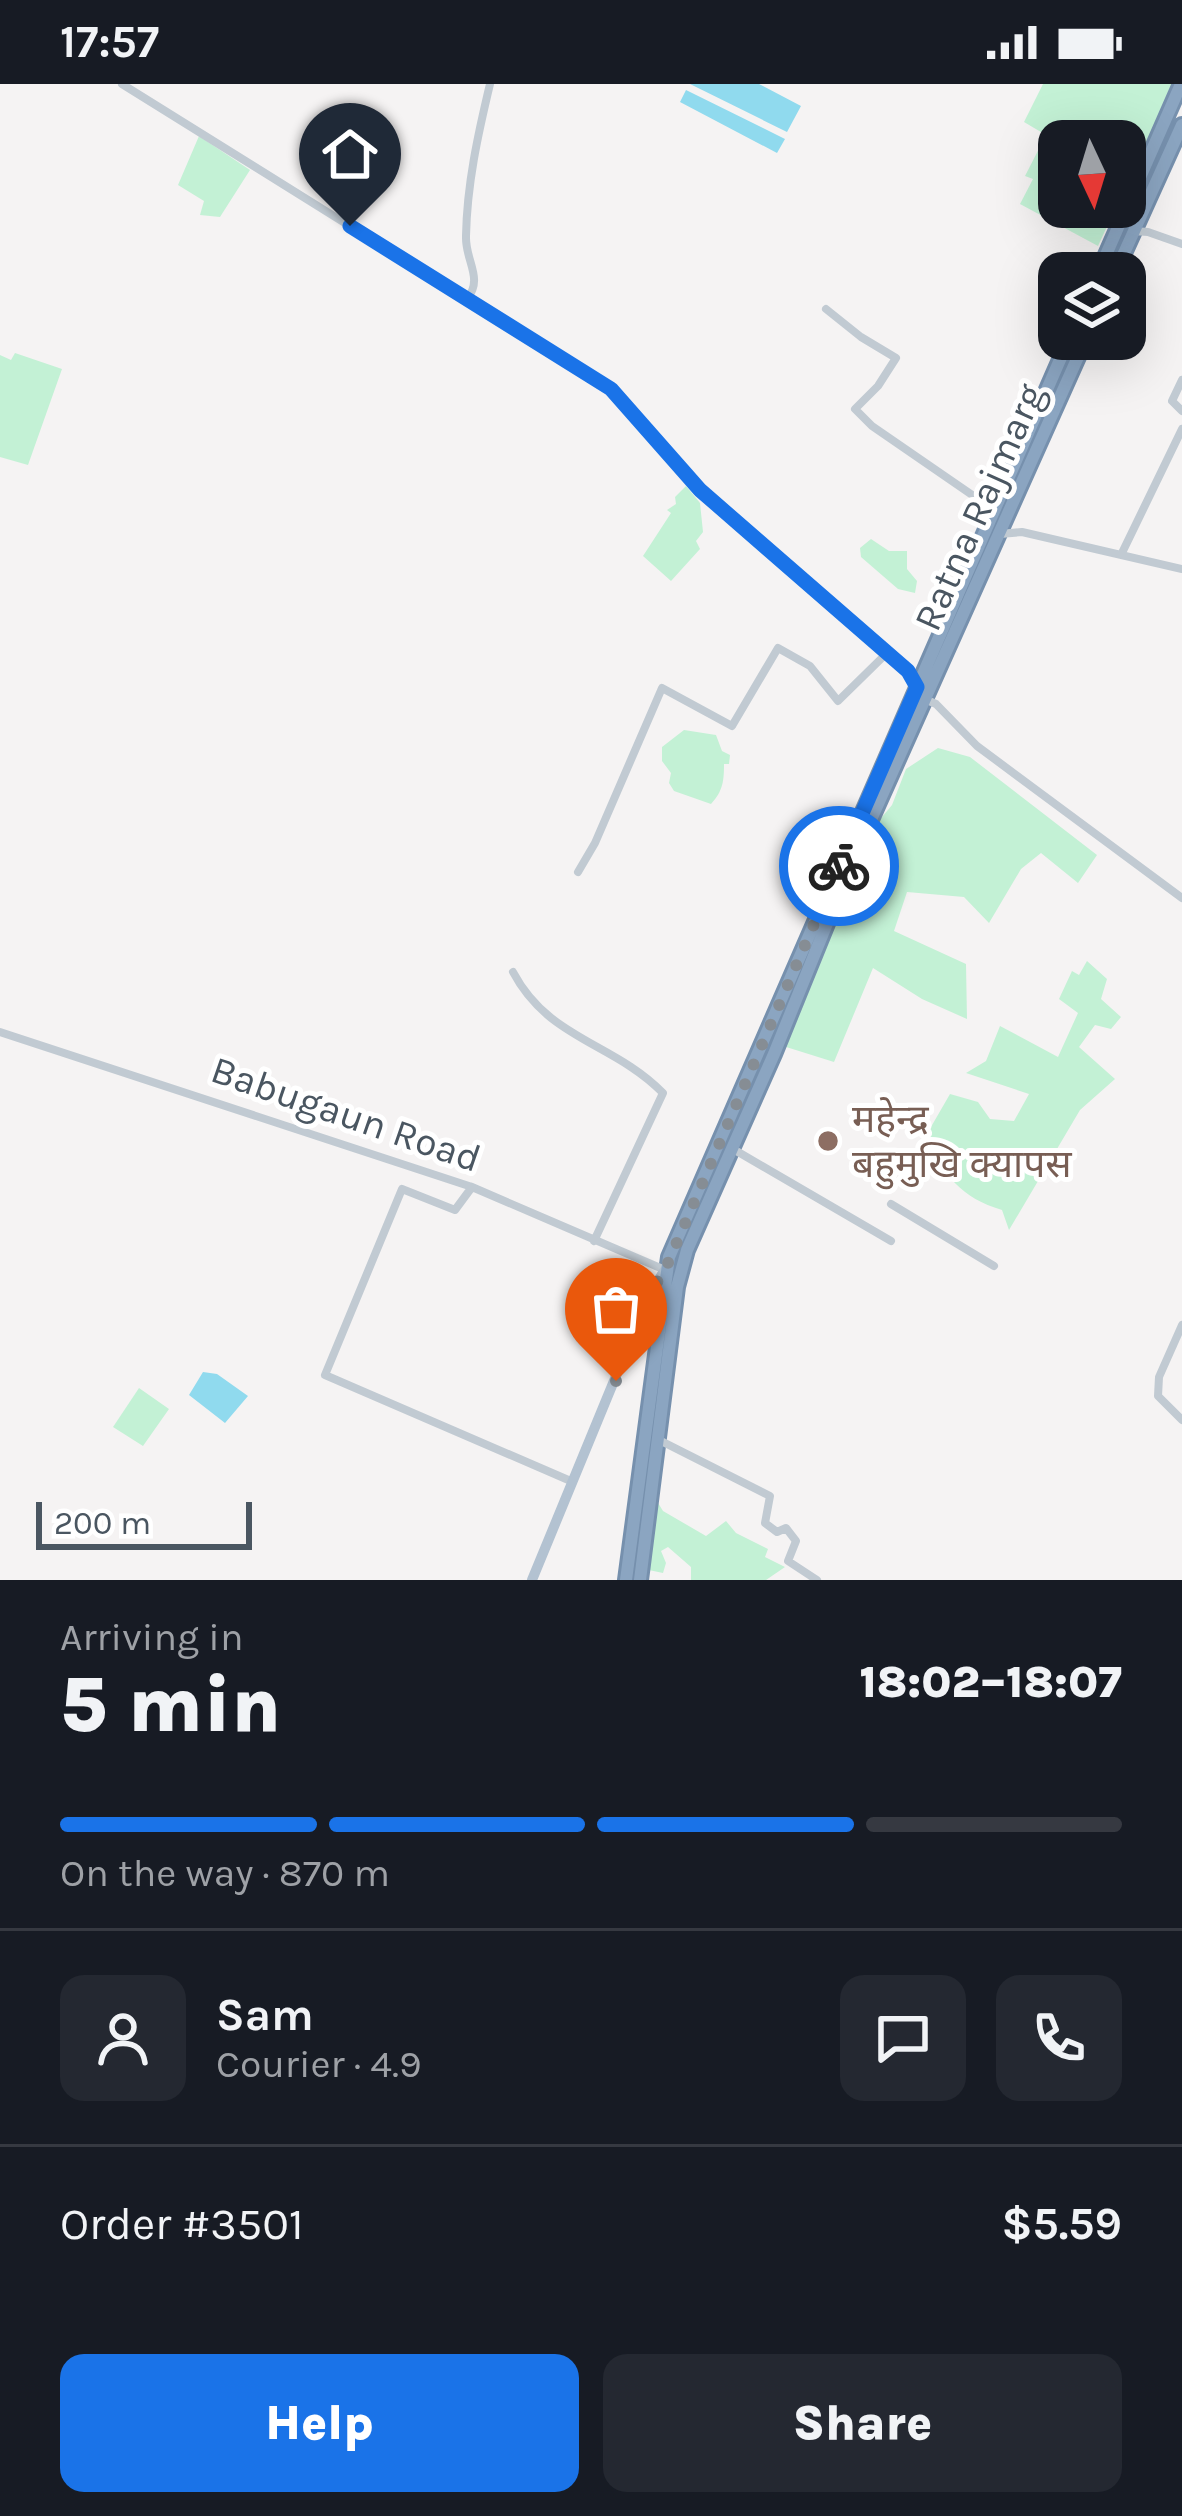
<!DOCTYPE html>
<html lang="en">
<head>
<meta charset="utf-8">
<style>
  :root { --surface:#171b24; --page:#242831; --text:#f1f3f6; --muted:#9ea1a6; --line:#363941; --accent:#1a73e8 }
  body { margin:0; font-family:Karla,"Noto Sans Devanagari",sans-serif; background:var(--page); color:var(--text); height:100vh; display:flex; flex-direction:column; font-size:45px; white-space:nowrap }
  * { box-sizing:border-box; margin:0 }
  p { font-size:39px; color:var(--muted) }
  .icon { flex:none; width:66px; height:66px; fill:none; stroke:currentColor; stroke-width:2; stroke-linecap:round; stroke-linejoin:round }
  .map { position:relative; height:1496px; overflow:hidden }
  .side { display:flex; flex-direction:column; background:var(--surface); flex:1 }
  .side>* { flex:none }
  .needle { width:78px; rotate:176deg }
  .tools { position:absolute; left:1038px; top:36px; display:grid; gap:24px }
  .tools a { display:grid; place-items:center; width:108px; height:108px; border-radius:24px; background:var(--surface); box-shadow:0 12px 48px #0002; font-size:60px }
  .scale { position:absolute; left:36px; bottom:30px; width:216px; box-sizing:border-box; padding-left:12px; border:6px solid #4a5661; border-top:0; font-size:33px; line-height:42px; white-space:nowrap; color:#4a5661; -webkit-text-stroke:9px #fff; paint-order:stroke }
  .pin { position:absolute; display:grid; place-items:center; width:102px; height:102px; color:#fff; margin:-123px -51px; border-radius:50% 50% 50% 0; rotate:-45deg; box-shadow:0 0 12px #0007 }
  .pin .icon { rotate:45deg }
  .courier { position:absolute; display:grid; place-items:center; width:120px; height:120px; margin:-60px; border:9px solid #1a73e8; border-radius:50%; background:#fff; color:#222; box-shadow:0 3px 15px #0007 }
  .overview em { font-style:normal; font-weight:800 }
  .overview div { display:flex; flex-direction:column-reverse }
  .overview { display:flex; align-items:center; justify-content:space-between; height:204px; padding:0 60px }
  h1 { font-size:78px; font-weight:800; line-height:90px }
  .bar { display:grid; grid-template-columns:repeat(4,1fr); gap:18px 12px; align-content:center; height:144px; padding:0 60px }
  .bar i { height:15px; border-radius:9px; background:var(--line) }
  .bar .on { background:var(--accent) }
  .bar p { grid-column:span 4 }
  .line { display:flex; align-items:center; gap:30px; padding:0 60px; border-top:3px solid var(--line) }
  .line div { flex:1 }
  .round { display:grid; place-items:center; flex:none; width:126px; height:126px; border-radius:24px; background:var(--page) }
  .action { display:flex; gap:24px; margin-top:auto; padding:24px 60px }
  .action a { flex:1; height:138px; border-radius:24px; background:var(--accent); color:#fff; font-size:48px; font-weight:800; line-height:138px; text-align:center }
  .action a+a { background:var(--page); color:var(--text) }
  .status { display:flex; justify-content:space-between; align-items:center; height:84px; padding:0 60px; background:var(--surface); direction:ltr }
  .status svg { height:33px; fill:currentColor }
  .map>svg:first-child { display:block }
  .green { fill:#c3f1d5 }
  .water { fill:#90daee }
  .lines { fill:none; stroke-linecap:round; stroke-linejoin:round }
  .highway-casing { stroke:#7690ad; stroke-width:18 }
  .minor { stroke:#c1cad2; stroke-width:8 }
  .major { stroke:#b3c2d1; stroke-width:10 }
  .highway { stroke:#8ba5c1; stroke-width:12 }
  .done { stroke:#868d94; stroke-width:12; stroke-dasharray:0 21.6 }
  .route { stroke:#1a73e8; stroke-width:15 }
  .education-dot { fill:#8d6e63; stroke:#fff; stroke-width:4.5 }
  .labels { text-anchor:middle; dominant-baseline:central; stroke-width:10; stroke-linejoin:round; paint-order:stroke }
  .street-label { font-size:39px; fill:#4a5661; stroke:#fff }
  .education-label { font-size:39px; fill:#785e54; stroke:#fff; text-anchor:start }
</style>
</head>
<body>
<div class="status"><b>17:57</b><svg viewBox="0 0 49 12"><path d="M0 12V9h3v3zM5 12V6h3v6zM10 12V3h3v9zM15 12V0h3v12zM26 1h20v11H26zM47 4h2v5h-2z"/></svg></div>
<div class="map">
<svg width="1182" height="1496" viewBox="0 0 1182 1496">
  <rect width="100%" height="100%" fill="#f5f3f3"/>
  <path class="green" d="M1043,0H1173L1125,104V57H1059V123H1116L1098,162L1020,120L1033,95L1025,92L1046,51L1024,38Z
    M199,52L250,86L220,133L200,131L204,117L178,101Z
    M15,269L62,285L28,381L0,373V271L11,276Z
    M686,402L700,419L703,448L696,457L700,465L671,497L643,472L671,429L667,426L676,420L675,413Z
    M871,455L889,467H907V485L917,497L915,509L898,505L861,473L860,464Z
    M684,646L716,651L722,667L730,671L729,680H724C724,697 723,707 711,720L674,707L669,699L671,689L662,677V663Z
    M938,664L970,673L1097,771L1078,799L1041,769L1021,785L989,839L964,813L907,808L894,847L966,880L967,935L922,915L873,884L834,978L783,962L877,739L892,721L906,685Z
    M1087,877L1107,895L1101,915L1121,933L1111,945L1095,941L1079,963L1115,995L1080,1026L1009,1146L1002,1126C961,1114 945,1091 924,1055L950,1010L978,1018L990,1035L1014,1037L1029,1010L966,989L986,977L1000,942L1058,973L1078,929L1059,915L1072,887L1079,891Z
    M139,1304L169,1325L143,1362L113,1343Z
    M655,1414L663,1427L706,1452L726,1437L736,1449L768,1465L765,1473L785,1483L766,1496H691V1483L668,1463L661,1467L666,1479L663,1489L644,1485Z"/>
  <path class="water" d="M690,0H759L801,22L787,48Z
    M686,6L785,55L777,69L680,18Z
    M203,1288L217,1290L248,1312L225,1339L189,1311Z"/>
  <g class="lines">
    <defs>
      <path id="highway" d="M1098,189L1181,0
        M1115,189L1182,41
        M626,1496L669,1173L1069,255
        M640,1496L677,1203L687,1166L774,970L852,778L1086,255"/>
    </defs>
    <use href="#highway" class="highway-casing"/>
    <path class="minor" d="M122,0L611,305L700,406L878,559L908,587L916,601
      M1133,147L1148,148L1182,160
      M467,215C484,194 465,177 466,152C467,100 478,50 490,0
      M826,225L861,253L896,274L878,302L855,325L872,342L994,426
      M1182,296L1172,317L1182,327
      M1000,450L1022,448L1182,485
      M1121,471L1182,345
      M927,616L936,620L977,662L1182,814
      M578,788L595,759L662,604L732,642L778,564L810,582L838,617L888,568
      M513,888C549,956 613,958 663,1009L594,1157
      M0,948L472,1103L665,1186
      M733,1065L891,1157
      M472,1103L455,1126L402,1105L325,1291L573,1398
      M891,1120L994,1182
      M1182,1241L1159,1293L1158,1312L1182,1336
      M658,1362L661,1357L770,1412L765,1439L777,1448L786,1444L796,1457L788,1477L817,1496"/>
    <path class="major" d="M532,1496L651,1207L665,1186"/>
    <use href="#highway" class="highway"/>
  </g>
  <g class="lines">
    <path class="done" d="M616,1297L651,1207L665,1186L839,782"/>
    <path class="route" d="M350,142L611,305L700,406L908,587L917,603L839,782"/>
  </g>
  <circle class="education-dot" cx="828" cy="1057" r="12"/>
  <g class="labels">
    <g class="street-label">
      <text transform="translate(979 423) rotate(-66)">Ratna Rajmarg</text>
      <text transform="translate(346 1030) rotate(19)">Babugaun Road</text>
    </g>
    <g class="education-label">
      <text x="852" y="1035">महेन्द्र<tspan x="852" dy="45">बहुमुखि क्यापस</tspan></text>
    </g>
  </g>
</svg>
<div class="tools">
<a><svg class="needle" viewBox="-14 -14 28 28"><path d="M0-13l5 13h-10z" fill="#e53935"/><path d="M0 13l5-13h-10z" fill="#9ea1a6"/></svg></a>
<a><svg class="icon" aria-label="layers" viewBox="0 0 24 24"><path d="M12 4l9 5-9 5-9-5zM3 14l9 5 9-5"/></svg></a>
</div>
<div class="scale">200 m</div>
<div class="pin" style="left:616px;top:1297px;background:#ea580c"><svg class="icon" aria-label="bag" viewBox="0 0 24 24"><path d="M5 8h14l-1 12H6zM9 8a3 3 0 0 1 6 0"/></svg></div>
<div class="pin" style="left:350px;top:142px;background:#1f2937"><svg class="icon" aria-label="home" viewBox="0 0 24 24"><path d="M3 11l9-7 9 7M6 9v11h12V9"/></svg></div>
<div class="courier" style="left:839px;top:782px"><svg class="icon" aria-label="bike" viewBox="0 0 24 24"><circle cx="6" cy="16" r="4"/><circle cx="18" cy="16" r="4"/><path d="M6 16l4-8h5l3 8M10 8l3 8H6M13 5h3"/></svg></div>
</div>
<section class="side">
<div class="overview"><div><h1>5 min</h1><p>Arriving in</p></div><em>18:02–18:07</em></div>
<div class="bar"><i class="on"></i><i class="on"></i><i class="on"></i><i></i><p>On the way · 870 m</p></div>
<div class="line" style="height:216px"><a class="round"><svg class="icon" aria-label="person" viewBox="0 0 24 24"><circle cx="12" cy="8" r="4"/><path d="M4 21q1-7 8-7t8 7"/></svg></a><div><b>Sam</b><p>Courier · 4.9</p></div><a class="round"><svg class="icon" aria-label="chat" viewBox="0 0 24 24"><path d="M4 5h16v11H9l-5 4z"/></svg></a><a class="round"><svg class="icon" aria-label="phone" viewBox="0 0 24 24"><path d="M5 4h4l2 5-3 2q2 4 5 5l2-3 5 2v4C11 20 4 13 5 4z"/></svg></a></div>
<div class="line" style="height:156px"><div>Order #3501</div><b>$5.59</b></div>
<div class="action"><a>Help</a><a>Share</a></div>
</section>
</body>
</html>
